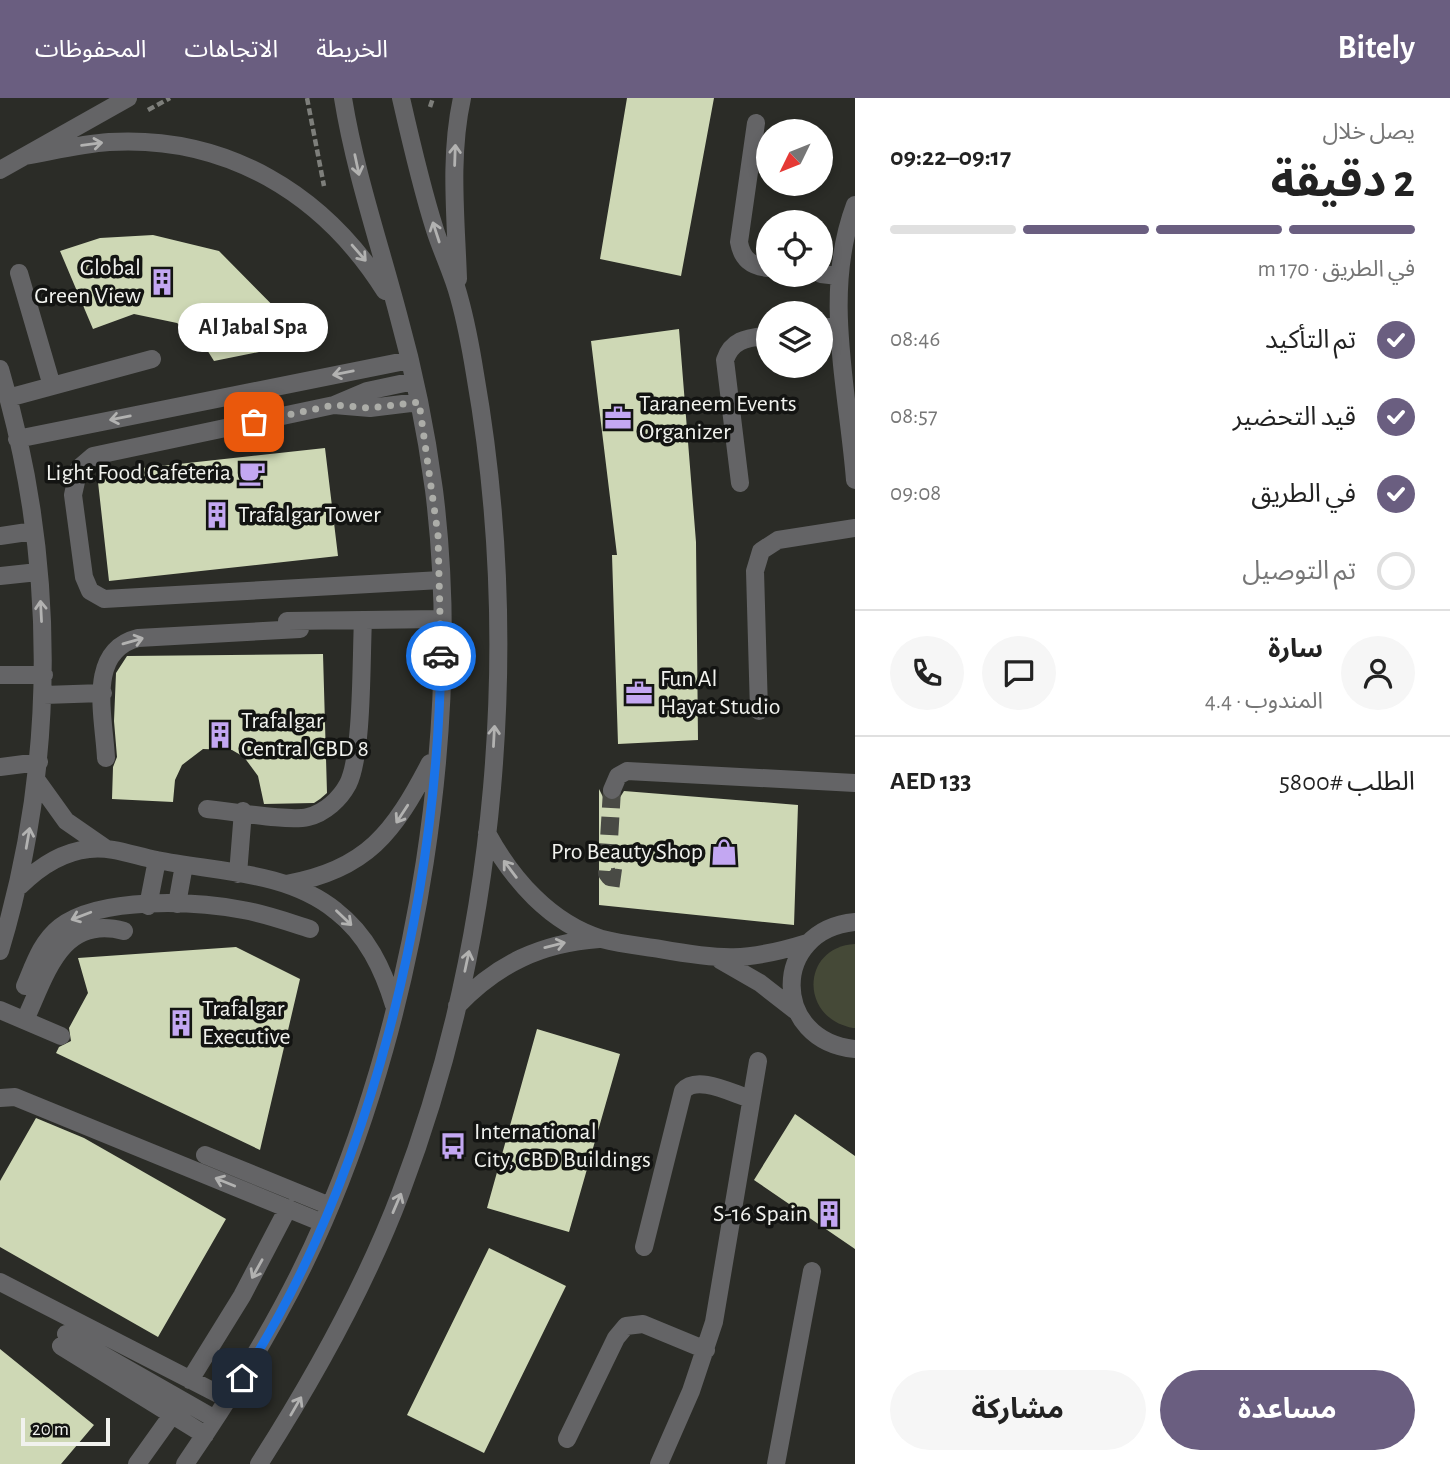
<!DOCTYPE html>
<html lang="ar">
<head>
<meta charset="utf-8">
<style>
  :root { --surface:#fff; --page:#f6f6f6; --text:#222; --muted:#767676; --line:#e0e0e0; --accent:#6a5e80 }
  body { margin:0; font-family:"Alegreya Sans","Noto Sans Arabic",sans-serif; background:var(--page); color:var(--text); direction:rtl; height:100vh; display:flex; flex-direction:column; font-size:26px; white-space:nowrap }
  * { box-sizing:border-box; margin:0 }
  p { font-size:23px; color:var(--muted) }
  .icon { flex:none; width:38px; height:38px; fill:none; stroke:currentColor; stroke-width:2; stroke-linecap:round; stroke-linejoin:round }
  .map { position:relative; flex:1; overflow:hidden; direction:ltr }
  .sheet { display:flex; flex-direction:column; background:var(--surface); width:595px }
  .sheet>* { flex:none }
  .needle { width:46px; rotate:227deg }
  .buttons { position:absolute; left:756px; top:21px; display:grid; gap:14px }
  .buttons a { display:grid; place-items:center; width:77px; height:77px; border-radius:50%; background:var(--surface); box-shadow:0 4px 10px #0003; font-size:35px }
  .scale { position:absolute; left:21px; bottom:18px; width:89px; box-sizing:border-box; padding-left:7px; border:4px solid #f1f2ee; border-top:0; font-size:19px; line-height:24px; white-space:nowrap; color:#f1f2ee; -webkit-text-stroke:5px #131412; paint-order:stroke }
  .pin { position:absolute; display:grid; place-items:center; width:60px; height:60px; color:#fff; margin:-30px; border-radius:14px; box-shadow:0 4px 10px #0006 }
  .courier { position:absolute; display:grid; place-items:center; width:70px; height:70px; margin:-35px; border:5px solid #1a73e8; border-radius:50%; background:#fff; color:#222; box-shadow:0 2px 9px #0007 }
  .bubble { position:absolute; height:49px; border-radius:24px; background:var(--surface); box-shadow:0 4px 10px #0003; font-size:23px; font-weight:700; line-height:49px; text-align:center; direction:rtl }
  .summary em { font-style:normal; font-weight:700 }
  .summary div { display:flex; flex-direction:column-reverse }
  .summary { display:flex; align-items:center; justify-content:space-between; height:119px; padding:0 35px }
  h1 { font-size:46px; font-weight:700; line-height:52px }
  .bar { display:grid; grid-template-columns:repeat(4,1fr); gap:10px 7px; align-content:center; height:84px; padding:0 35px }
  .bar i { height:9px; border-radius:5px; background:var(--line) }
  .bar .on { background:var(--accent) }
  .bar p { grid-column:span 4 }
  .line { display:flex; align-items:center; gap:18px; padding:0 35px; border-top:2px solid var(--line) }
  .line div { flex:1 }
  .round { display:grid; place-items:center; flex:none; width:74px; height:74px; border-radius:37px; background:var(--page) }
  ol { padding:0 35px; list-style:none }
  li { display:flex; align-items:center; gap:21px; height:77px }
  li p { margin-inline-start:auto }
  li .icon { padding:7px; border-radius:50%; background:var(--accent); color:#fff; stroke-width:4 }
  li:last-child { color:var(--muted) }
  li i { width:38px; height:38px; border:4px solid var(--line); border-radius:50% }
  .button { display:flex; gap:14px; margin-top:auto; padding:14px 35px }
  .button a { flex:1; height:80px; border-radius:42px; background:var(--accent); color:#fff; font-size:28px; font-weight:700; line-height:80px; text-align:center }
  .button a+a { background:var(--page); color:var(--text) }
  header { display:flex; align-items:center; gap:42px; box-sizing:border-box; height:98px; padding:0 35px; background:var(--accent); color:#fff }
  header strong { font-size:33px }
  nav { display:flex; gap:38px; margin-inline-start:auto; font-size:24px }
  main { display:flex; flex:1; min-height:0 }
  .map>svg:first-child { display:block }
  .green { fill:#454937 }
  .building { fill:#ced8b5 }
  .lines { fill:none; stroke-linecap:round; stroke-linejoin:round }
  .minor-tunnel { stroke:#494a45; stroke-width:18; stroke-dasharray:18 9; stroke-linecap:butt }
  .path { stroke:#7e7f7b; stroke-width:4.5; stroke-dasharray:7 3.5; stroke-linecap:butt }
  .minor { stroke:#646466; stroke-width:18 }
  .oneway { stroke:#b2b2b1 }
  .done { stroke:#acada8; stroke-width:7; stroke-dasharray:0 12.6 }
  .route { stroke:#1a73e8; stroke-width:9 }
  .labels { text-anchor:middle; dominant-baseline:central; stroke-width:7; stroke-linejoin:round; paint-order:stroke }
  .poi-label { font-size:24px; fill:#f1f2ee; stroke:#131412; text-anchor:start }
</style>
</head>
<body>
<header>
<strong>Bitely</strong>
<nav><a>الخريطة</a><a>الاتجاهات</a><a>المحفوظات</a></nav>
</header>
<main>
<section class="sheet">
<div class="summary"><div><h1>2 دقيقة</h1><p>يصل خلال</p></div><em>09:17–09:22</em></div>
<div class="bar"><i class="on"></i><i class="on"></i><i class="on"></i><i></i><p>في الطريق · 170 m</p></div>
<ol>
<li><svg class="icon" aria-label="check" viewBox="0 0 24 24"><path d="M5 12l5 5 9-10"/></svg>تم التأكيد<p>08:46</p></li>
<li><svg class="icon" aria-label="check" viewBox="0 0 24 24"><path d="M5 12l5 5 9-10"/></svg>قيد التحضير<p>08:57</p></li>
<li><svg class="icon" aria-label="check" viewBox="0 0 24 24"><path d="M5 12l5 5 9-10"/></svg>في الطريق<p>09:08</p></li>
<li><i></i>تم التوصيل</li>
</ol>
<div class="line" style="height:126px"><a class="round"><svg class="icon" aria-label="person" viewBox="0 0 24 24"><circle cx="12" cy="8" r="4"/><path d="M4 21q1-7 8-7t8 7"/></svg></a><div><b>سارة</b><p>المندوب · 4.4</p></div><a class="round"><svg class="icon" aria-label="chat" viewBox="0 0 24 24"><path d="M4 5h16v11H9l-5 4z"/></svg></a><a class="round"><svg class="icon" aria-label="phone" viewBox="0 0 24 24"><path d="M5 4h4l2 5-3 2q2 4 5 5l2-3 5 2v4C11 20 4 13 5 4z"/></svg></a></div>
<div class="line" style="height:91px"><div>الطلب #5800</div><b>AED 133</b></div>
<div class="button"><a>مساعدة</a><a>مشاركة</a></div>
</section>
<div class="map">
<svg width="855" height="1366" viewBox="0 0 855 1366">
  <rect width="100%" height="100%" fill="#2b2c27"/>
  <path class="green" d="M855,846V930H853C799,920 801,849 855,846Z"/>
  <path class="building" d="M627,0H714L681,178L600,161Z
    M153,137L219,153L309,244L214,263L204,247L177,225L134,216L93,231L60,153L100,140Z
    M679,231L696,444L698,642L618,646L612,457H617L591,243Z
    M325,350L338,458L109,483L97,375Z
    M323,556L327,695L320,701L314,705L264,706L258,678L244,659L232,652L203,651L182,667L175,682L173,704L112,701L113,669L117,659L114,623L116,575L127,558Z
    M599,691L603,699L613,703L619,701L624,693L798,707L794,827L599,807Z
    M236,849L300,881L260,1052L56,955L59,949L71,943L69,930L88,895L78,860Z
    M537,931L620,956L569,1134L487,1110Z
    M795,1016L855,1058V1151L754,1082Z
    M36,1020L84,1040L226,1121L158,1239L0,1149V1083Z
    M489,1150L566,1188L484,1355L407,1317Z
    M0,1251L94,1327L61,1366H0Z"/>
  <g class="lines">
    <path class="minor-tunnel" d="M612,692L607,775L610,779L624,781"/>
    <path class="path" d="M307,0L324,88
      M430,9L433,0
      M148,12L170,0"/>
    <path class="minor" d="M756,25L739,144C742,161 751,168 768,170
      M25,58C53,53 81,46 109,44C227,37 324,96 385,193
      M0,72L128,0
      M855,107C822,194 848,292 855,382
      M19,175L52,288
      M821,176L838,178
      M458,181C456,121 449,59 462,0
      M821,230L839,228
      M0,271C57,461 57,664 0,853
      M414,283L367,293L334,307L93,358L79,370L73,397L84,479L90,493L104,501L441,482
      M8,300L152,261
      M334,307L370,310L419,304
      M17,341L410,262
      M740,385L725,262C732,241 748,240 768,237
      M0,438L34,433
      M0,478L38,474
      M287,523L441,521
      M0,577H44
      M44,597L103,595
      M759,613L755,473L761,453L778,442L855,430
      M106,660C104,619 86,553 138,540L300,531
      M0,669L39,664
      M38,684L66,723L105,750
      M612,692L618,678L627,673L855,685
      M207,711C231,713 288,724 308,719C325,715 340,701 348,686C363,656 361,559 363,522
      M487,735C512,781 550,825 602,841C621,846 641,848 660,851C721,862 746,864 807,845
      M238,776L243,713
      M286,786C367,772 394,734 430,665
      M20,788C39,769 61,754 89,751C112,748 135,758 157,762C216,774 287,773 336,813C367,837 383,871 394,907
      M177,806L184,767
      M148,808L157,762
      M855,824C770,832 771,943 855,951
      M720,862L760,885L796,913
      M25,888C34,867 41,844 60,829C101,798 195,803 243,812C266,816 288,824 310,831
      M457,908C497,866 541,845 599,841
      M0,912L61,938
      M25,922C46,877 61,816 124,833
      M0,1000L15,999L323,1125
      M205,1057L330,1108
      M644,1149L683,993C697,976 733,996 751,1001
      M0,1184L228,1301
      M66,1236L215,1321
      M61,1248L205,1337
      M190,1282L242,1198L288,1110
      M567,1341L616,1240L626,1228L643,1226L706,1252
      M137,1366L172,1317
      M185,1366C238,1289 287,1209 324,1123C417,909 463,624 434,392C426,332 414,273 398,216C379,144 355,74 343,0
      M259,1366C314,1280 365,1189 401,1094C498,839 522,544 475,276C471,251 466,224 459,199C453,176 442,154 435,132C421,88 411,44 401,0
      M659,1366L691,1293L714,1224L758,963
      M776,1366L812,1173"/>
  </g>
  <defs><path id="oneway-shaft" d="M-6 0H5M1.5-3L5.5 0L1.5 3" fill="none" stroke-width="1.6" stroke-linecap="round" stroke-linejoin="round" transform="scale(1.75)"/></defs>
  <g class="oneway">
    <use href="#oneway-shaft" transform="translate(92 46) rotate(-7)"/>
    <use href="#oneway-shaft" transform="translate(455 57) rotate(-88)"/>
    <use href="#oneway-shaft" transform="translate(357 67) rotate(78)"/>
    <use href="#oneway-shaft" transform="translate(436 134) rotate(-108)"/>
    <use href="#oneway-shaft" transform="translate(359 155) rotate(49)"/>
    <use href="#oneway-shaft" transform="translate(343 275) rotate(169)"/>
    <use href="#oneway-shaft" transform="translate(120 320) rotate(169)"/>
    <use href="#oneway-shaft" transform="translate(41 513) rotate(-93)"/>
    <use href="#oneway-shaft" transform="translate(133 543) rotate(-16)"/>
    <use href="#oneway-shaft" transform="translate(494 638) rotate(-87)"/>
    <use href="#oneway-shaft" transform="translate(402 716) rotate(123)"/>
    <use href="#oneway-shaft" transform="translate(28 740) rotate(-80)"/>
    <use href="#oneway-shaft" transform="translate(510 771) rotate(-127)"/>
    <use href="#oneway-shaft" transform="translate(81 818) rotate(159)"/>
    <use href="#oneway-shaft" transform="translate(344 820) rotate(44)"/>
    <use href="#oneway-shaft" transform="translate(555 847) rotate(-14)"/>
    <use href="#oneway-shaft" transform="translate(467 863) rotate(-78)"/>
    <use href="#oneway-shaft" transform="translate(225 1084) rotate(-158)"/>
    <use href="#oneway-shaft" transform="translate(397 1105) rotate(-67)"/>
    <use href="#oneway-shaft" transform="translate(257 1171) rotate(119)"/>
    <use href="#oneway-shaft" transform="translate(296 1308) rotate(-60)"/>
  </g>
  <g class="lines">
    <path class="done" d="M254,324L334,307L369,310L419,304L438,437L441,558"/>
    <path class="route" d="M242,1280C373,1075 437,800 441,558"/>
  </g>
  <defs>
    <symbol id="building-bare" viewBox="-9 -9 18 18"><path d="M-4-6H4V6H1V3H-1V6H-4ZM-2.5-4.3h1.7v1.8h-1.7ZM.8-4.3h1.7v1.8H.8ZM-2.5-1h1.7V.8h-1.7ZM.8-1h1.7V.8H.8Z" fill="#c3a7f2" stroke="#131412" stroke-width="2.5" paint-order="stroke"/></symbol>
    <symbol id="office-bare" viewBox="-9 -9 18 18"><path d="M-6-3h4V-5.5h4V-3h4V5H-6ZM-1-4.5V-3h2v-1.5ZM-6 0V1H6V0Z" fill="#c3a7f2" stroke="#131412" stroke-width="2.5" paint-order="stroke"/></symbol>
    <symbol id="cafe-bare" viewBox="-9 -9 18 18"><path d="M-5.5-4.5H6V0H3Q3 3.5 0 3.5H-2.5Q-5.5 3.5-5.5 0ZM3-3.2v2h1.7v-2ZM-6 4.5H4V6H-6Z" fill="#c3a7f2" stroke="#131412" stroke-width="2.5" paint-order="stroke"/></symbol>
    <symbol id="shop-bare" viewBox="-9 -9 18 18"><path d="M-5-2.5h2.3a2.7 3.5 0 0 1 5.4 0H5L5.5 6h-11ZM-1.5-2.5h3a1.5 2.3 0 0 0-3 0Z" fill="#c3a7f2" stroke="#131412" stroke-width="2.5" paint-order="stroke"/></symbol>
    <symbol id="bus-bare" viewBox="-9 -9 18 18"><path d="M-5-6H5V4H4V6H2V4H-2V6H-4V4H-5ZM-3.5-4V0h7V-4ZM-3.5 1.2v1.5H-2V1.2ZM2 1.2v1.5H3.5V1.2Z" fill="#c3a7f2" stroke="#131412" stroke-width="2.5" paint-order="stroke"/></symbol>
  </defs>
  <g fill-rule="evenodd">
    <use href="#building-bare" x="143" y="165" width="38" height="38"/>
    <use href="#office-bare" x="599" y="301" width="38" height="38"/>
    <use href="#cafe-bare" x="233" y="356" width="38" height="38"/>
    <use href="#building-bare" x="198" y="398" width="38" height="38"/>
    <use href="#office-bare" x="620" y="576" width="38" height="38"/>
    <use href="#building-bare" x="201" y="618" width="38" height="38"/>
    <use href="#shop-bare" x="705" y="735" width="38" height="38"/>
    <use href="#building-bare" x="162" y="906" width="38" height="38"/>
    <use href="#bus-bare" x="434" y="1029" width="38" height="38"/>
    <use href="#building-bare" x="810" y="1097" width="38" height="38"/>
  </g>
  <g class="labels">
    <g class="poi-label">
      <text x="141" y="170" text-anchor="end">Global<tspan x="141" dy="28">Green View</tspan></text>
      <text x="639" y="306">Taraneem Events<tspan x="639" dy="28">Organizer</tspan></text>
      <text x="231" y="375" text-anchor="end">Light Food Cafeteria</text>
      <text x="238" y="417">Trafalgar Tower</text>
      <text x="660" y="581">Fun Al<tspan x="660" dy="28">Hayat Studio</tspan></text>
      <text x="241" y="623">Trafalgar<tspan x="241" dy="28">Central CBD 8</tspan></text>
      <text x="703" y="754" text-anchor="end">Pro Beauty Shop</text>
      <text x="202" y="911">Trafalgar<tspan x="202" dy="28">Executive</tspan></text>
      <text x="474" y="1034">International<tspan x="474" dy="28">City, CBD Buildings</tspan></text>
      <text x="808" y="1116" text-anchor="end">S-16 Spain</text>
    </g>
  </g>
</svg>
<div class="buttons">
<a><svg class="needle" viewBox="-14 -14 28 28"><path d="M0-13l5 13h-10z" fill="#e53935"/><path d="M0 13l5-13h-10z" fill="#767676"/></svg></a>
<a><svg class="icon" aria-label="locate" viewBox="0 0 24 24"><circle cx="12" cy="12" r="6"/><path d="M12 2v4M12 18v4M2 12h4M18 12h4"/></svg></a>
<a><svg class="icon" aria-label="layers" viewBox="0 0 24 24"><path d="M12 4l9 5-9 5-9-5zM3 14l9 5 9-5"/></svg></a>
</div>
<div class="scale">20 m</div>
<div class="pin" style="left:254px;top:324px;background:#ea580c"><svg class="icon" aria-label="bag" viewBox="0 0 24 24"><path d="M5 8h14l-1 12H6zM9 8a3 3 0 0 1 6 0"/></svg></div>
<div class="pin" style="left:242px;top:1280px;background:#1f2937"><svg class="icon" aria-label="home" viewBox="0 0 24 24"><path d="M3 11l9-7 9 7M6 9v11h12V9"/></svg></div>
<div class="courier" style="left:441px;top:558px"><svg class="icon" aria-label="car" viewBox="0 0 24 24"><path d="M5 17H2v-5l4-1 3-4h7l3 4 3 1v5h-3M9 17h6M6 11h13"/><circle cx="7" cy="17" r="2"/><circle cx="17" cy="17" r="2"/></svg></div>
<div class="bubble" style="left:178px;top:205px;width:150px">Al Jabal Spa</div>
</div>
</main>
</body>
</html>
